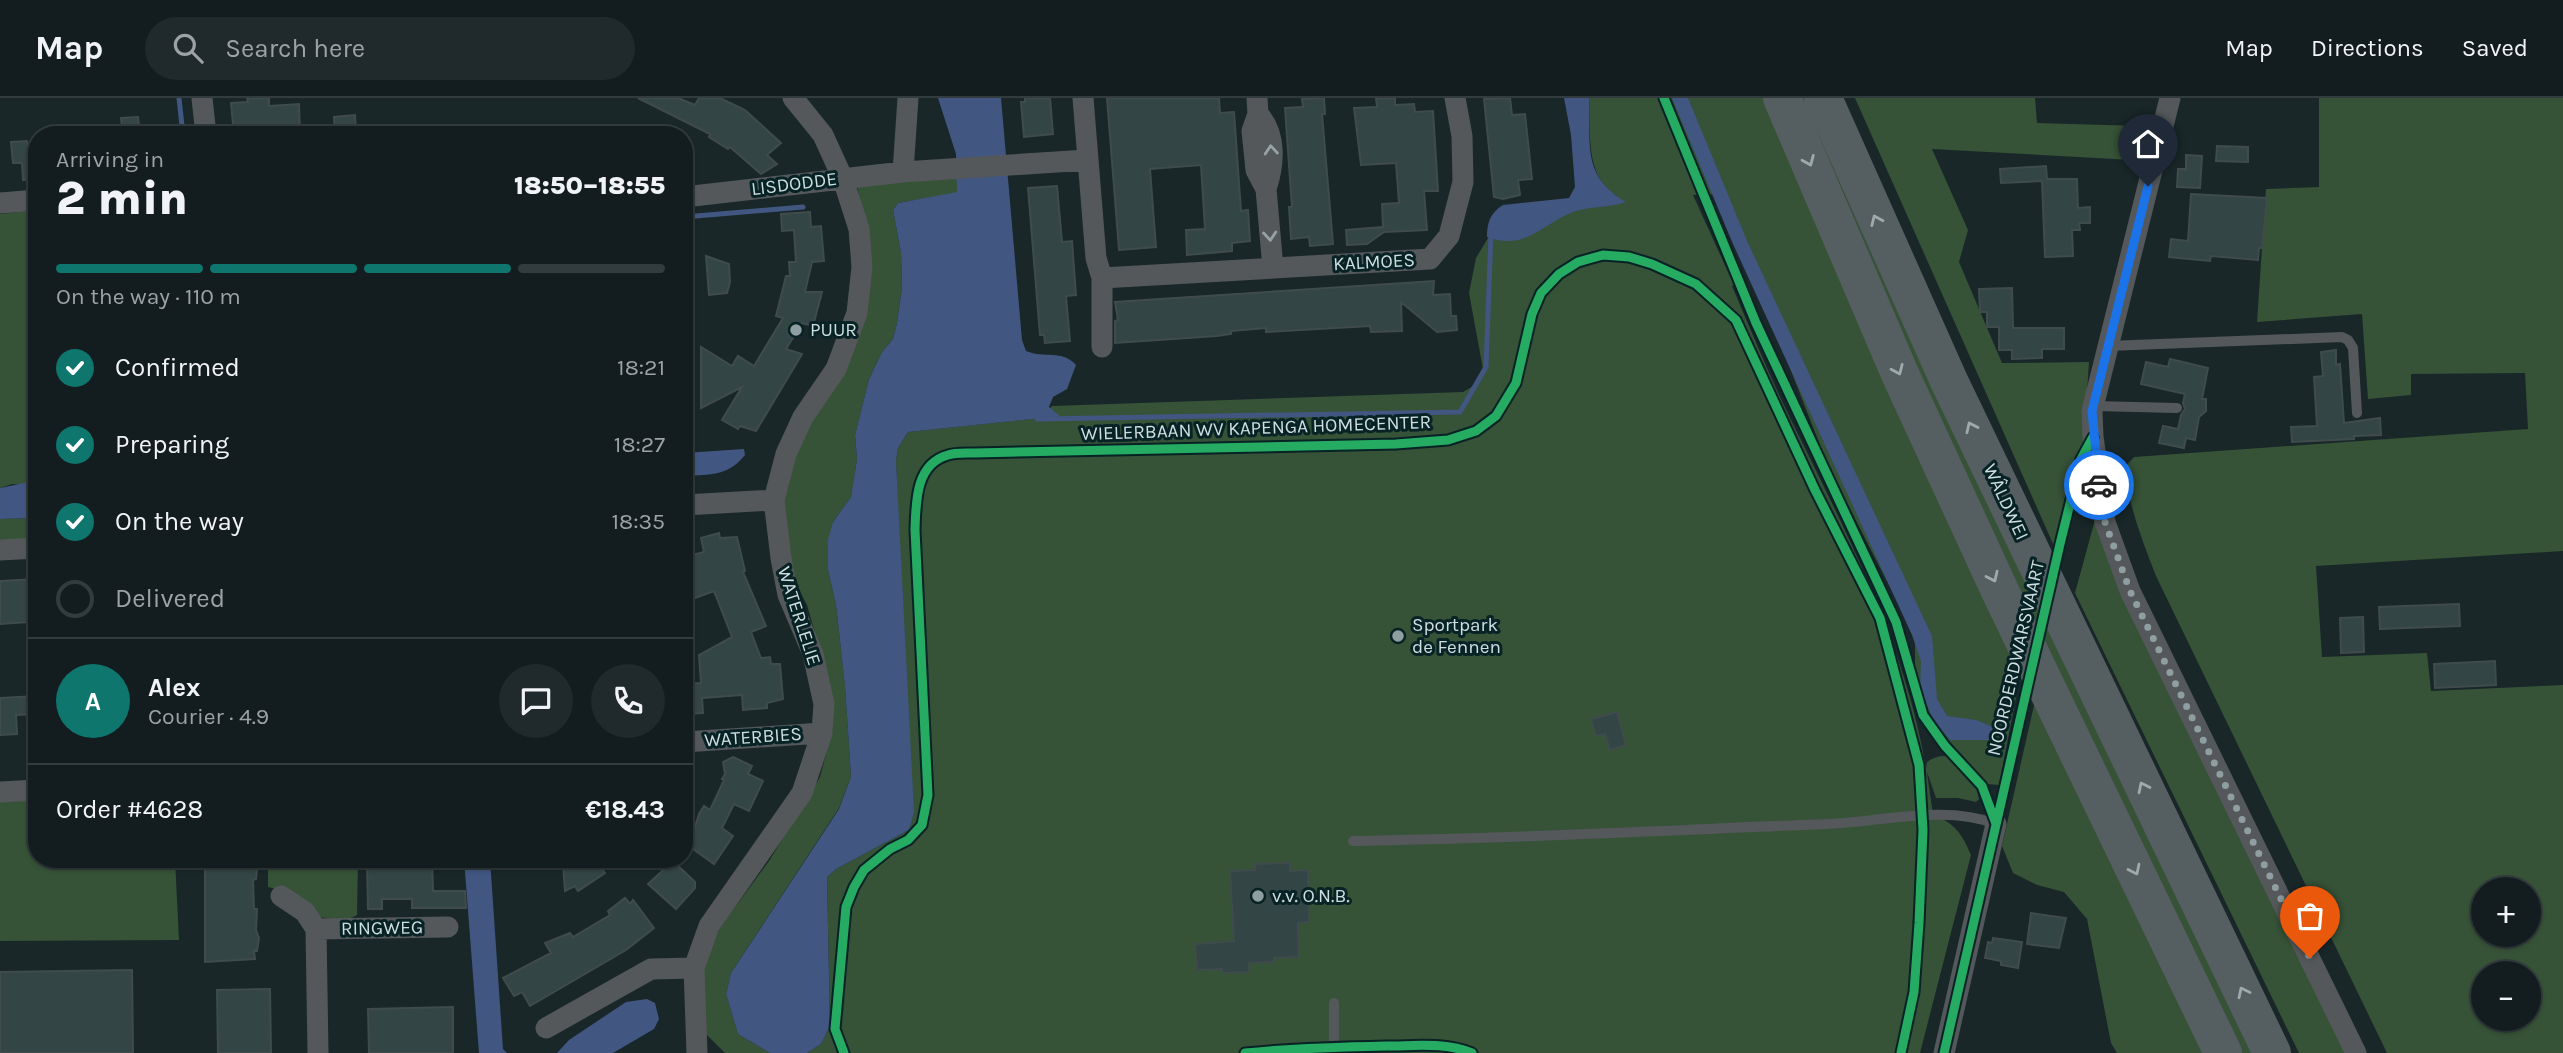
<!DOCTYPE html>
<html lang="en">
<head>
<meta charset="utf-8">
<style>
  :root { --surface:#131d1f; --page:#202a2c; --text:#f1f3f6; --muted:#9da2a4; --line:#323b3d; --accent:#0f766e }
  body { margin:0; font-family:Karla,sans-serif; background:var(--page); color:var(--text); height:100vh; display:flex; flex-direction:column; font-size:26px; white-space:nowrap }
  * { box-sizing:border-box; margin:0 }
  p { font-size:23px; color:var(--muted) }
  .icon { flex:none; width:38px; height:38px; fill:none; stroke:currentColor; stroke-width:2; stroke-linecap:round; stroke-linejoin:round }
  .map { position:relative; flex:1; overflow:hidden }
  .details { position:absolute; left:28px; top:28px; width:665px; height:742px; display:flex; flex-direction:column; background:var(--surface); border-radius:28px; box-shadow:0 2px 5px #0004,0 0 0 2px var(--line) }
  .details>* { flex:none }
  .tools { position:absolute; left:2471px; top:779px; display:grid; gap:14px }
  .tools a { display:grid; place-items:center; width:70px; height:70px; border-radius:50%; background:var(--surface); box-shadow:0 2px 5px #0004,0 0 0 2px var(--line); font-size:35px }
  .pin { position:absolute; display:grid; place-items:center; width:60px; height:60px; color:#fff; margin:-72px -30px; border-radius:50% 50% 50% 0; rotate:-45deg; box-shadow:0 0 7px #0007 }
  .pin .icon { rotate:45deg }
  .courier { position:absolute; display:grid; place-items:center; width:70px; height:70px; margin:-35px; border:5px solid #1a73e8; border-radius:50%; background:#fff; color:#222; box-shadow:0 2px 9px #0007 }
  .headline em { font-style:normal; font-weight:800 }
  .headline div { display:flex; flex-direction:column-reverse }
  .headline { display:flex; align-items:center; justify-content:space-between; height:119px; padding:0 28px }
  h1 { font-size:46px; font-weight:800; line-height:52px }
  .bar { display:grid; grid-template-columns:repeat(4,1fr); gap:10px 7px; align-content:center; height:84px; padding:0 28px }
  .bar i { height:9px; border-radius:5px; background:var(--line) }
  .bar .selected { background:var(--accent) }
  .bar p { grid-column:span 4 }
  .line { display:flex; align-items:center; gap:18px; padding:0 28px; border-top:2px solid var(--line) }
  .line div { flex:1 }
  .round { display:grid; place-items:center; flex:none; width:74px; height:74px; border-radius:37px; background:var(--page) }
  ol { padding:0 28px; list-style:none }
  li { display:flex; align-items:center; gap:21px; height:77px }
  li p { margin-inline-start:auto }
  li .icon { padding:7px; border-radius:50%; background:var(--accent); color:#fff; stroke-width:4 }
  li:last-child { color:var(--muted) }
  li i { width:38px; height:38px; border:4px solid var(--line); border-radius:50% }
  header { display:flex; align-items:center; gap:42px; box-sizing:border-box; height:98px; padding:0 35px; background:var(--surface); border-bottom:2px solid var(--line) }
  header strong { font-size:33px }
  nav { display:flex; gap:38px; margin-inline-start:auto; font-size:24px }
  .search { width:490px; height:63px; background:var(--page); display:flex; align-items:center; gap:18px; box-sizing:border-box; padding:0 24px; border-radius:38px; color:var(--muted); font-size:26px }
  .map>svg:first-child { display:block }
  .green { fill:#365237; fill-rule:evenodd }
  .water { fill:#415681 }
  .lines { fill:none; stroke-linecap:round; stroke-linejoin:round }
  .stream { stroke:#415681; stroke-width:5 }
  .building { fill:#334544; stroke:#404b4c; stroke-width:2 }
  .lane { stroke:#54585a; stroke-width:10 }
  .street { stroke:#54585a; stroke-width:21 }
  .highway { stroke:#555e60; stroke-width:38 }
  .cycleway-casing { stroke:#072326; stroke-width:13 }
  .cycleway { stroke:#26ab63; stroke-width:9 }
  .oneway { stroke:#98a2a4 }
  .oneway2 { stroke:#9eabad }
  .done { stroke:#8f9ea0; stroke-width:7; stroke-dasharray:0 12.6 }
  .route { stroke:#1a73e8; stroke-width:9 }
  .poi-dot { fill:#8f9ea0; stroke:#072326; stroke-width:2.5 }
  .labels { text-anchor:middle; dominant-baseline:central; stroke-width:6; stroke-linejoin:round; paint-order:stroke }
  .street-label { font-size:19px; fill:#cfdee0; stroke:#072326 }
  .poi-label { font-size:19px; fill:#cfdee0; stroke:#072326; text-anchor:start }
</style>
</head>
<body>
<header>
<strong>Map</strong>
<div class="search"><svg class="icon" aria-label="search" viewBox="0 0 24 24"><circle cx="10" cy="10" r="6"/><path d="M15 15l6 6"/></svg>Search here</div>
<nav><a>Map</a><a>Directions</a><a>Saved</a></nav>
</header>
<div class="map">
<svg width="2563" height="955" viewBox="0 0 2563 955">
  <rect width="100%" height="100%" fill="#192729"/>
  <path class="green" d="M1589,0H1766L2021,574L1999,687L1987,686L1937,638L1923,613L1915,579V538L1829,370L1722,96L1693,97L1734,187L1732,188C1751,233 1770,279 1792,324C1847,436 1905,545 1926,670L1927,664C1955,644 1975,678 1979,701L1976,704L1958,700H1936L1927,674L1933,717C1955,725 1962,736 1971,757L1920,955H807L821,946L830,928L827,779L836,771L909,732L896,363L898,350L908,334L1049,319L1048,313L1052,308L1463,294L1475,287L1483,271L1469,195L1476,160L1491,135L1617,98C1584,79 1591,33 1589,0Z
    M1797,0H1814L2257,955H2240L2046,558Z
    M1855,0H2035L2037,25L2141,28L2133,62L1932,51L1968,132L1959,164L2002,265L2089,264L2086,310L2089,339L2058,457Z
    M2319,0H2563V453L2316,468L2322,559L2427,555L2431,593L2563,587V955H2387L2156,478C2142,442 2128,407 2125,369L2134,359L2528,331L2525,275L2411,276V297L2368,301L2362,216L2257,224L2266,91L2319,89ZM2483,791H2529V836H2483ZM2483,875H2529V920H2483Z
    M958,80L957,95L898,105L893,112L901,155L902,190L897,225L893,241L882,254L869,281L855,337L857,361L853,388L851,399L833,424L828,472L836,507L845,587L851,679L839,710L731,875L726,896L738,936L770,955H725L706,936L702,861L722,827L769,763L820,679L833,629L831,590L807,507L791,477L779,411L785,365L819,305L870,148L857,87Z
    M37,112V387L12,386L0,390V116Z
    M2105,385L2132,504L2349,955H2299L2075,495Z
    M37,420V444L0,446V421Z
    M2035,603L2208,955H2117L2111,945L2087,821L2064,794L2037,787L2013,775L2002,748Z
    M37,702V761H175L179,842L0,843V704Z
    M268,761H358L357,817L345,823L318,819L292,795L268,789Z"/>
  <path class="water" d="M938,0H1001L1022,242L1026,253C1045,261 1062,251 1076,267L1067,291L1053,299L1049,309L1060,318L908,334L898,350L896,363L914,714L909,732L836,771L827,779L830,928L821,946L807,955H770L738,936L726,896L731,875L839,711L851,679L845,588L836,507L828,472V442L833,424L851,399L857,361L855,337L869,281L882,254L893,241L897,225L902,190L901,155L893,112L898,105L957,94L956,56Z
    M1564,0H1589C1591,46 1581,78 1626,104C1609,110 1590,108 1573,114C1541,127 1525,153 1487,139C1487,125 1490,115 1503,107L1569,100L1575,89L1571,37Z
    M1672,0H1688L1748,145L1932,538L1937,601L1947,618L1976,622L1993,629L1992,642H1950L1934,623L1920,591L1921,563L1912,537L1733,146Z
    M744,351L745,357C727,379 711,376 684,378V355Z
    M24,385L37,387V420L0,421V390Z
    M464,761H490L503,951L507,955H479Z
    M647,901L655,905L659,921L654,931L613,955H557L569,942L626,904Z"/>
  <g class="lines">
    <path class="stream" d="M179,0L183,37
      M684,119L803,109
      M1037,321L1460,314L1486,269L1491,135"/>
  </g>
  <path class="building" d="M247,0H269V8L299,6L300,37H234L231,5L248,4Z
    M638,0H678L695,7L699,0H720L745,12L781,45L767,57L777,66L761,76L730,49L728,51L709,39L710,36Z
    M1025,0H1050L1053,36L1024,39L1021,4H1025Z
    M1107,0H1219L1220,15L1234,14L1241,113L1248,112L1250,143L1232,145V153L1187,157L1186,132L1205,131L1201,67L1150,71L1156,149L1119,152Z
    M1324,0L1325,16H1322L1333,146L1310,148L1309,139L1291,141L1289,109H1292L1285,10L1303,9L1302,1Z
    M1376,0H1395V7L1414,6L1415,14L1433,13L1438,93H1424L1427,132L1384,134L1367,146L1347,147L1346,132L1383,129L1382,106L1399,105L1396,65L1361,67L1354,10L1377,9Z
    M1510,0L1512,17L1525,16L1532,81L1518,82L1520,97L1503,101L1494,99L1484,1Z
    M355,17L356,37H335L334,19Z
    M138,19L140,37H123L121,20Z
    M27,43L28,51H37V80L23,82L22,65H13L11,44Z
    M2217,48L2248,49V64L2216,63Z
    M2186,57L2202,58L2200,90L2177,89L2178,71H2186Z
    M2046,68L2047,81H2077L2078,110L2090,109V125H2079L2080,132H2072L2073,158L2045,159L2042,83L2001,85L2000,71Z
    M1057,88L1062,144L1072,143L1076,197L1066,198L1070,243L1045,245L1044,237H1040L1028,90Z
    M2191,96L2267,100L2262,150H2259L2258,162L2211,158L2210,163L2169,159L2171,141L2188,143Z
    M810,114L811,129L821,128L824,163L812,164L805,194H822L813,228L802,225L786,251L802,256L756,333L740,328L738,331L722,322L742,289L701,310V249L732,268L738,258L754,268L783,220L776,218L786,178H790L789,164H796L794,132L782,133L781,116Z
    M706,158L729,166L730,184L727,195L709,197Z
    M1434,183L1433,197L1450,196L1451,218H1456L1457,232L1437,234L1401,204L1402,233L1371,234L1370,228L1266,234V230L1231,233V236L1217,238L1115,245V223L1118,222L1115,204Z
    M2012,190L2013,230H2064V251H2042V260L2012,261V252H1999V229H1987V214H1980L1979,191Z
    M2336,252V267L2340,266L2344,325L2380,320L2381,337L2354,338V341L2292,344L2291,329L2317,328L2314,279L2323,278L2321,254Z
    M2170,261L2208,270L2202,301H2206V313L2199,319L2195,342L2186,340L2184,350L2159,345L2163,328L2178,331L2181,317L2185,311L2183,305L2185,296L2141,286L2146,264L2168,269Z
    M719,435L720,440L737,439L745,473L743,474L766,528L751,534L761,560L770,559L771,566H780L783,601L767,605V610L743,612L742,597L702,600L703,615L684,616V586L701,585L699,557L732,539L714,493L687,503L684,495V459L704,454L701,440Z
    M37,481L34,521H28V524L0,526V483Z
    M2459,506L2460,528L2380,531L2379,509Z
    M2363,519L2364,554L2341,555L2340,520Z
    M2495,563L2496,587L2435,590L2434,566Z
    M37,598V616L16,617L17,636L0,637V600Z
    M1617,614L1626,647L1610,652L1605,636L1596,638L1591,621Z
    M733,659L752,668L748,676L763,683L749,713L734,706L722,730L733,738L714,766L689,748L699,716L704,708L710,712L724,682L722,681L725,676L723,664Z
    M205,761H258L256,781L253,782L254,811H257L256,832L259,840L257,853H254L255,861L205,864Z
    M367,761H432L433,793H465L466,810H412V801H382V811H368Z
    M577,762H595L605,775L578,793L575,788L565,793L563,766L577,765Z
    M673,763L695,784V790L676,811L648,786Z
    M1290,765V773L1308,772L1309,824L1298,825L1299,859L1274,860V864L1249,865V874L1222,875V871L1197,872L1195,846L1234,843L1230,773L1255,772V766Z
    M625,800L630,806L633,802L654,830L626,852L530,908L522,894L514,898L503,880L551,855L545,845L570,835L573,839L610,817L608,813Z
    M2031,815L2066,820L2059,850L2027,846Z
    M1993,840L2022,844L2018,870L2001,867V863L1985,860L1988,844L1992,845Z
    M132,872L133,955H0V874Z
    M270,891L271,955H218L217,892Z
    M453,909V955H369L368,911Z"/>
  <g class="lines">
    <path class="lane" d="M2108,248L2342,239L2348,242L2353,250L2357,315
      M2094,308L2177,310
      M1353,743C1511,741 1669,732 1827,726C1880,724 1946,706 1996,726
      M1334,905V955"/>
    <path class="street" d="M202,0L206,37
      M1083,0L1096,160L1102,180L1430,161L1449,138L1463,84L1462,38L1455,0
      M1257,0L1258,16L1252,33L1256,72L1266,91L1273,170
      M2170,0L2092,313L2093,339L2105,424L2130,493L2356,955
      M1258,16C1277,36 1274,67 1266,91
      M903,74L908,0
      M684,99L903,74L1087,62
      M0,105L37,102
      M1102,249V180
      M684,407L774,402
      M0,452L37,450
      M684,644L822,635
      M0,694L37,692
      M281,798L305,814L316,831
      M546,930L651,871L694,870
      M318,955L316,831L448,829
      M697,955L694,870L709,828L802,695L822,635L824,606L813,556L788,497L781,460L774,402L786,356L803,319L836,271L857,215L862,169L859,131L843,81L823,37L793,0
      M1944,955L1996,726"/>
    <path class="highway" d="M1782,0L1900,276L2000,493L2223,955
      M1823,0L1949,283L2272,955"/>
    <defs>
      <path id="cycleway" d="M1664,0L1756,225L1896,524L1923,617L1945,648L1982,688L1996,726
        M844,955L835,931L846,809L854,789L864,772L890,751L908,742L922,727L928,697L915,432C916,405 915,366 948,357C956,354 967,355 975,355L1396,346L1448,342L1476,333L1496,318L1516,285L1532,216L1541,195L1559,176L1578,164L1603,157L1629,159L1652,166L1696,186L1736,222L1815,392L1880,520L1919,667L1923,732L1919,825L1914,894L1901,955
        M1245,955C1293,950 1339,949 1387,948C1415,948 1445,944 1472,955
        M1944,955L2060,446L2081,361L2093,339"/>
    </defs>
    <use href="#cycleway" class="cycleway-casing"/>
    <use href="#cycleway" class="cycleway"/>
  </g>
  <defs><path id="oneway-chevron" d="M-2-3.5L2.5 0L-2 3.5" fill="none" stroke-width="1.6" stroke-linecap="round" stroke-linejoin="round" transform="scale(1.75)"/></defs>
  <g class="oneway">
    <use href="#oneway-chevron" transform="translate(1271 52) rotate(-95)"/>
    <use href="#oneway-chevron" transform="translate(1270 138) rotate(85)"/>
  </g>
  <g class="oneway2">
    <use href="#oneway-chevron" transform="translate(1809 63) rotate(67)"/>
    <use href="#oneway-chevron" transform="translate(1876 122) rotate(-114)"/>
    <use href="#oneway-chevron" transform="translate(1898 272) rotate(66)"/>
    <use href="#oneway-chevron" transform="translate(1971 329) rotate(-115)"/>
    <use href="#oneway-chevron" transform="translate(1993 479) rotate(65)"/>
    <use href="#oneway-chevron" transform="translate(2143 689) rotate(-116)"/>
    <use href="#oneway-chevron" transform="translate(2135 772) rotate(64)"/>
    <use href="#oneway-chevron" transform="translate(2243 894) rotate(-116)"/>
  </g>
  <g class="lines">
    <path class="done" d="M2099,387L2105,424L2130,493L2310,860"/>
    <path class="route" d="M2099,387L2092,313L2148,88"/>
  </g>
  <g class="poi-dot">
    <circle cx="796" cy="232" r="7"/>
    <circle cx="1398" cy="538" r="7"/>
    <circle cx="1258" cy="798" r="7"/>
  </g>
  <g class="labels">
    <g class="street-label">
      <text transform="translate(794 86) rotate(-7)">LISDODDE</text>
      <text transform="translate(1374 164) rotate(-3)">KALMOES</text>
      <text transform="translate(1256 330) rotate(-2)">WIELERBAAN WV KAPENGA HOMECENTER</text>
      <text transform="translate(2006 404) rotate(65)">WÂLDWEI</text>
      <text transform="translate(799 518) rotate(72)">WATERLELIE</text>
      <text transform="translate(2016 560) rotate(-77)">NOORDERDWARSVAART</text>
      <text transform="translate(753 639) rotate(-4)">WATERBIES</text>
      <text transform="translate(382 830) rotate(-1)">RINGWEG</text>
    </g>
    <g class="poi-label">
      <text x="810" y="232">PUUR</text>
      <text x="1412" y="527">Sportpark<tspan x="1412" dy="22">de Fennen</tspan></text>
      <text x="1272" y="798">v.v. O.N.B.</text>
    </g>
  </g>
</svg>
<div class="tools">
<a>+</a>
<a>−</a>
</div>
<div class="pin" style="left:2310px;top:860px;background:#ea580c"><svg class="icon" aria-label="bag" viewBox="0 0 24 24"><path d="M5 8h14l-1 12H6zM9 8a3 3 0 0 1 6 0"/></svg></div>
<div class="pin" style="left:2148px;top:88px;background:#1f2937"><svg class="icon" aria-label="home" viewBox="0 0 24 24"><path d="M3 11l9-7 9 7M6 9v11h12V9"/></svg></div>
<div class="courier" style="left:2099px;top:387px"><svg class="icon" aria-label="car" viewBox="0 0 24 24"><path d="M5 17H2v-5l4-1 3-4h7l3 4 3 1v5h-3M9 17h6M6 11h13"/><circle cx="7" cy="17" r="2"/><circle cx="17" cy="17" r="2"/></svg></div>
<section class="details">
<div class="headline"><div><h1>2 min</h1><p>Arriving in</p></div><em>18:50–18:55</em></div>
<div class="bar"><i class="selected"></i><i class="selected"></i><i class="selected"></i><i></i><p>On the way · 110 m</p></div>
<ol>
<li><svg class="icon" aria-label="check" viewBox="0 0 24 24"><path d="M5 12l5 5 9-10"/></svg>Confirmed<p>18:21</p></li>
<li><svg class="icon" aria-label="check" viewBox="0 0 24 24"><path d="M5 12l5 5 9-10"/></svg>Preparing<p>18:27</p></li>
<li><svg class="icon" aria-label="check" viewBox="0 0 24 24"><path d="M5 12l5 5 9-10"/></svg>On the way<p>18:35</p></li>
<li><i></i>Delivered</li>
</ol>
<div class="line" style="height:126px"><b class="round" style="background:var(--accent);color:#fff">A</b><div><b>Alex</b><p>Courier · 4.9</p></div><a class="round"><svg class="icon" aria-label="chat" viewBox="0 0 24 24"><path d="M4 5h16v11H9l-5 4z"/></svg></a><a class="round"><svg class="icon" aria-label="phone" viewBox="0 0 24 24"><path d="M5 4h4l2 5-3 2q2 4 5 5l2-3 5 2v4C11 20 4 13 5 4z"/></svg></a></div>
<div class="line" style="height:91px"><div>Order #4628</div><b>€18.43</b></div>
</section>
</div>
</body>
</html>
